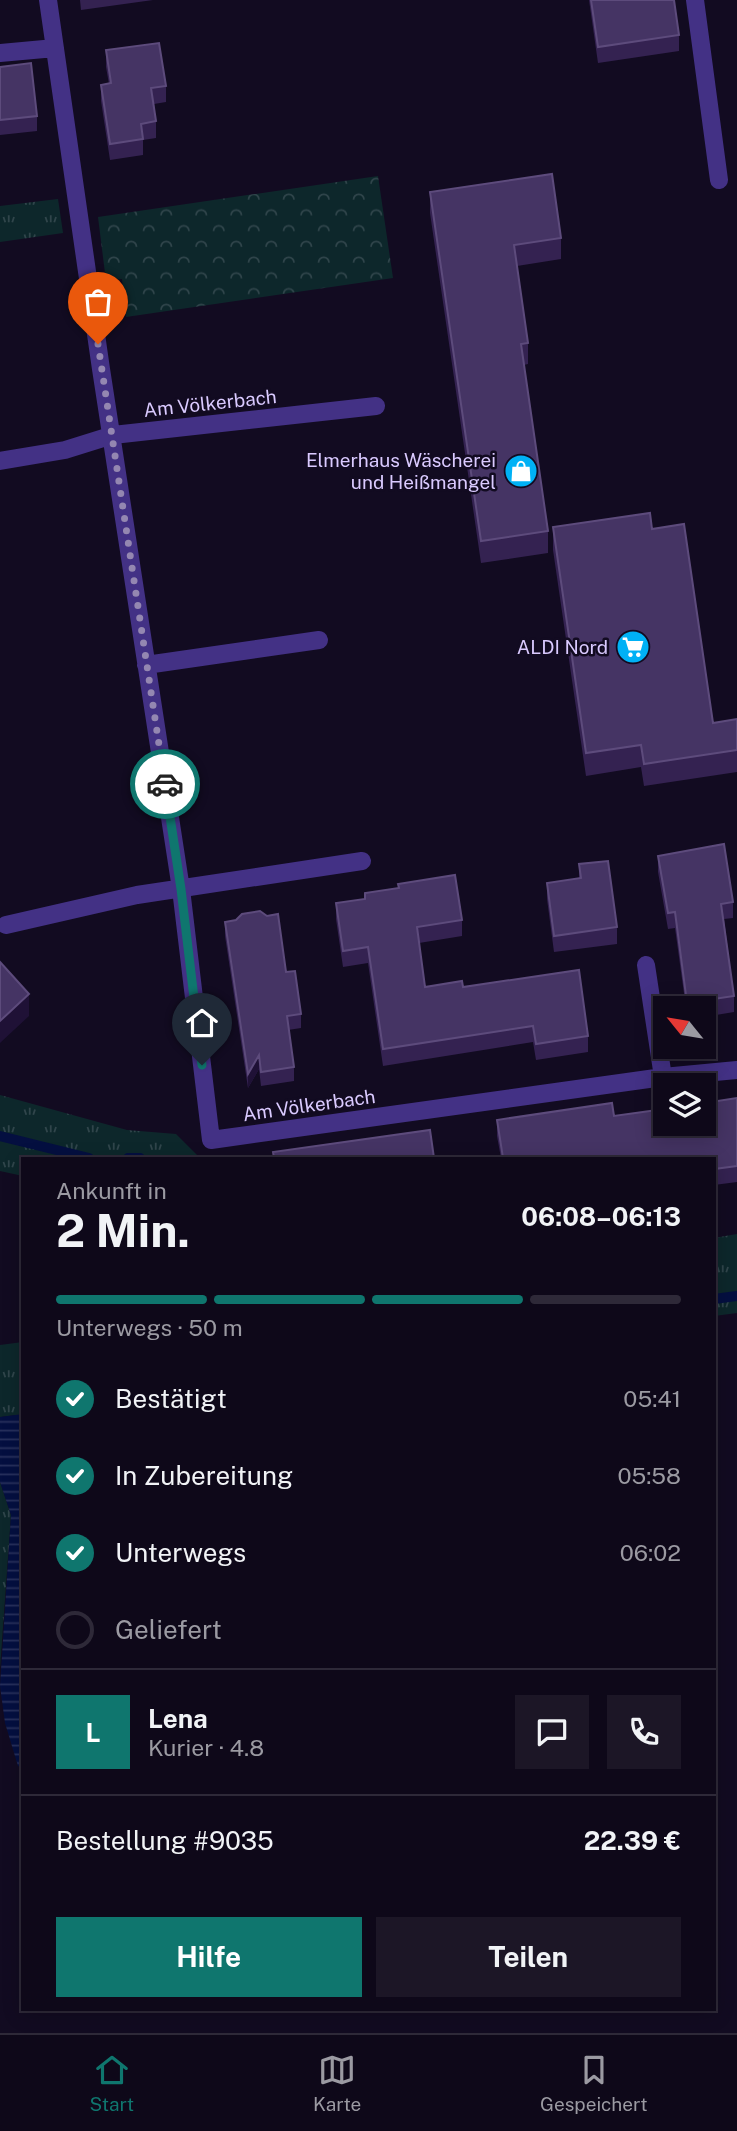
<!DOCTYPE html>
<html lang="de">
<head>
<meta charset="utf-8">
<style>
  :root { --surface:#0e0819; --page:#1c1626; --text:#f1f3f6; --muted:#9b9aa2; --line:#2e2938; --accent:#0f766e }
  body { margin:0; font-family:"Public Sans",sans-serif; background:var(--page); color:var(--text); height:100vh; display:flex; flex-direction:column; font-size:26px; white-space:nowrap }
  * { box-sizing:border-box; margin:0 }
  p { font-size:23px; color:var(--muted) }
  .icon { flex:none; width:38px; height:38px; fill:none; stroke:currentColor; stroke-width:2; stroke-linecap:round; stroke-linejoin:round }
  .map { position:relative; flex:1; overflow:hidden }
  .sheet { position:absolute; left:21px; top:1157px; width:695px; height:854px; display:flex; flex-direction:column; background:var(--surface); border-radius:0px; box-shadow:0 4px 18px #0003,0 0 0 2px var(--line) }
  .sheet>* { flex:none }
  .needle { width:46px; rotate:300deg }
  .controls { position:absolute; left:653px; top:996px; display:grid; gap:14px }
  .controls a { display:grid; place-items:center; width:63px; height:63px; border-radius:0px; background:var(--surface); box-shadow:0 4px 18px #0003,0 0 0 2px var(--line); font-size:35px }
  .pin { position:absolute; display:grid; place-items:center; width:60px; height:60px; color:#fff; margin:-72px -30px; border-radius:50% 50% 50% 0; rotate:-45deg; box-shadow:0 0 7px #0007 }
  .pin .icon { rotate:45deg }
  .courier { position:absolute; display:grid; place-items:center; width:70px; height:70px; margin:-35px; border:5px solid #0f766e; border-radius:50%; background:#fff; color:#222; box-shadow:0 2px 9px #0007 }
  .overview em { font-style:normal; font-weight:700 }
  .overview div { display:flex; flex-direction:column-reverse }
  .overview { display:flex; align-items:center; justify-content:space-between; height:119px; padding:0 35px }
  h1 { font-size:46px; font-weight:700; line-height:52px }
  .bar { display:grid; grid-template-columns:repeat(4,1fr); gap:10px 7px; align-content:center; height:84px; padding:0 35px }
  .bar i { height:9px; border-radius:5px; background:var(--line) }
  .bar .current { background:var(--accent) }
  .bar p { grid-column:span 4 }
  .line { display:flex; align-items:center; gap:18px; padding:0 35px; border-top:2px solid var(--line) }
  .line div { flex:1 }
  .round { display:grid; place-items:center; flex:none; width:74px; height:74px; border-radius:0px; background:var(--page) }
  ol { padding:0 35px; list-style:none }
  li { display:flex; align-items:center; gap:21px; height:77px }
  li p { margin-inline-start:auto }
  li .icon { padding:7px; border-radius:50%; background:var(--accent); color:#fff; stroke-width:4 }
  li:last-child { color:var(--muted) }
  li i { width:38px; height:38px; border:4px solid var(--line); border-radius:50% }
  .action { display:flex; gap:14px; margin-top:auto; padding:14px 35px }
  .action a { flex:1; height:80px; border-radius:0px; background:var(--accent); color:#fff; font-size:28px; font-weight:700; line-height:80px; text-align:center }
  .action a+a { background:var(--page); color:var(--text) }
  .dock { display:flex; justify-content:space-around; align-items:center; height:98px; border-top:2px solid var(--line); background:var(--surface); font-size:19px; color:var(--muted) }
  .dock a { display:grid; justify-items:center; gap:4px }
  .dock .current { color:var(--accent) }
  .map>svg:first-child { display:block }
  .grass { fill:url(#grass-tufts) }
  .forest { fill:url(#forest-crowns) }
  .water { fill:url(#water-rules) }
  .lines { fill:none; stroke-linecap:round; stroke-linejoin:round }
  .stream { stroke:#040f40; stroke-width:10 }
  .minor { stroke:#433185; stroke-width:18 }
  .wall { fill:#342251 }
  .shaded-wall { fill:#1f1136 }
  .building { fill:#453464; stroke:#5d4b7c; stroke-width:2 }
  .done { stroke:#9487b1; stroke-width:7; stroke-dasharray:0 12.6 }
  .route { stroke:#0f766e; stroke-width:9 }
  .labels { text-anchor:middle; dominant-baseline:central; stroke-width:5; stroke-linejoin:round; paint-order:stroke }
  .street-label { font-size:19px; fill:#dacaff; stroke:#120b21 }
  .poi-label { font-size:19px; fill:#dacaff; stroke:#120b21; text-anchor:end }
</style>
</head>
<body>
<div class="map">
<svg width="737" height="2033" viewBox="0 0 737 2033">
  <defs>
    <pattern id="grass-tufts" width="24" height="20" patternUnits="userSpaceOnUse" patternTransform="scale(1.75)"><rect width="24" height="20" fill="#0d272b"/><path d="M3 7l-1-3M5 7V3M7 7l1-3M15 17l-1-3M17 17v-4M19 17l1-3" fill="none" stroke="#30454b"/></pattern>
    <pattern id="forest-crowns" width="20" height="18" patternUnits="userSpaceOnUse" patternTransform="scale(1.75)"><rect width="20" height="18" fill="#0d272b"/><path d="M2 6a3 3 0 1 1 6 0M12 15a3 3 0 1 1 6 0" fill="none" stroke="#30454b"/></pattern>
    <pattern id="water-rules" width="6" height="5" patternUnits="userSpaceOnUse" patternTransform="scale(1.75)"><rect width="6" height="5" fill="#040f40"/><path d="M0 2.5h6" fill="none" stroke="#28315d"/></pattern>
  </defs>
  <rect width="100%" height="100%" fill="#120b21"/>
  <path class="grass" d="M58,199L63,233L0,242V206Z
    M0,1095L127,1130L176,1134L200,1158H23V1176L0,1171Z
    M737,1234V1313L714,1316V1238Z
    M23,1342V1414L0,1417V1345Z
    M0,1482L11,1515L0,1669Z"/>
  <path class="forest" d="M378,176L393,278L126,317L122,279L106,281L98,217Z"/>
  <path class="water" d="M23,1414V1768L18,1766L5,1723L0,1686L11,1515L0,1482V1417Z"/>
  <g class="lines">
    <path class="stream" d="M0,1136L89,1158
      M128,1158H140
      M714,1299L737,1296"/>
    <path class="minor" d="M48,0L101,369L181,889L211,1140L663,1077L737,1070
      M695,0L719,180
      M0,53L55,48
      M0,461L65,450L113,435L376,406
      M146,665L319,640
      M6,925L137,895L362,861
      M646,965L663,1077"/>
  </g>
  <path class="wall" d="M80,0H153L81,10Z
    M589,0H674L679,35V51L598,63Z
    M106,50L166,86V102L154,104L156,121V138L143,140V155L110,160L101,101V85L109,84L106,67Z
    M0,67L37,116V131L0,135Z
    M430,192L561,238V259L517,266L528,343V364L524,365L548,531V553L481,563L430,213Z
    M553,527L652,529L713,723L737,719V772L644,786L641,767L586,776L553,550Z
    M658,856L733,902V918L724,919L734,996V1012L704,1017V1008H686L675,928L668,929L658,872Z
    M579,864L617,927V944L554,952L547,899V883L579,878Z
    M365,893L462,920V936L419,943L425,987H463L588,1036V1052L536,1060L533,1042L383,1066L368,963L343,967L336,919V903L365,899Z
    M236,920L286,972L301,1014V1028L288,1030L294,1067V1081L261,1086L259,1069L248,1088L225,936V922Z
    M737,1098V1182L714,1185V1158H501L497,1136V1120L614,1116Z"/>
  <path class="shaded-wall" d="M29,994V1016L0,1043V1021Z
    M259,1055V1069L248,1088V1074Z"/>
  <path class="building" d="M591,0H674L679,35L598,47Z
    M159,43L166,86L151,88L156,121L141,124L143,139L110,144L101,85L111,83L106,50Z
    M31,63L37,116L0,120V67Z
    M552,174L561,238L514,245L528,343L521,344L548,531L481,541L430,192Z
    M650,513L652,529L684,524L713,723L737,719V750L644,764L641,745L586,753L553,527Z
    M724,844L733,902L721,904L734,996L687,1003L675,912L668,913L658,856Z
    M608,861L617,927L554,936L547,883L581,878L579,864Z
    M455,875L462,920L417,927L425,987L462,981L463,987L579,970L588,1036L536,1044L533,1026L383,1049L368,947L343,951L336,903L365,899V893L399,888L398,884Z
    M260,911L267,916L278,914L286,972L295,971L301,1014L287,1016L294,1067L261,1072L259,1055L248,1074L225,922L236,920L242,914Z
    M0,962L29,994L0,1021Z
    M737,1098V1166L714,1169V1158H503L497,1120L612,1103L614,1116L665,1109V1124H704V1103Z
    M430,1130L434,1158H274L273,1152Z"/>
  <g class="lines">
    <path class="done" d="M98,344L165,784"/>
    <path class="route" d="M165,784L181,889L202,1065"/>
  </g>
  <defs>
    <symbol id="shop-disc" viewBox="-11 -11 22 22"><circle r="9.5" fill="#00b1f5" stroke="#120b21"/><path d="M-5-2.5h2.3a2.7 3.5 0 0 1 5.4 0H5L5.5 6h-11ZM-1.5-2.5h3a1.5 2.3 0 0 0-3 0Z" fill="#fff"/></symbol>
    <symbol id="supermarket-disc" viewBox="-11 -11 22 22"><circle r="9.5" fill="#00b1f5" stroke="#120b21"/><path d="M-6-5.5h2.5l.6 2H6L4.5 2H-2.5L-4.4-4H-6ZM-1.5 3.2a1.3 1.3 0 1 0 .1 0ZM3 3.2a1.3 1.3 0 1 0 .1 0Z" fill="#fff"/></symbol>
  </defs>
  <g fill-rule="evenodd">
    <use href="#shop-disc" x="502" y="452" width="38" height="38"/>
    <use href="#supermarket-disc" x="614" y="628" width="38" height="38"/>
  </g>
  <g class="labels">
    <g class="street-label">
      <text transform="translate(210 403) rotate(-6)">Am Völkerbach</text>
      <text transform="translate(309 1105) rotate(-8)">Am Völkerbach</text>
    </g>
    <g class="poi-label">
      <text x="496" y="460">Elmerhaus Wäscherei<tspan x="496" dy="22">und Heißmangel</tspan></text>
      <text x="608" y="647">ALDI Nord</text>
    </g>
  </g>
</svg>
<div class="controls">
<a><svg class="needle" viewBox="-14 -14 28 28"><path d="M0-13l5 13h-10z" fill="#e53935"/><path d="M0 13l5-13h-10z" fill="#9b9aa2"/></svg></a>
<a><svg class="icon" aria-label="layers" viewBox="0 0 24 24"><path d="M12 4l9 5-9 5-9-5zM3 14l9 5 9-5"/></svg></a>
</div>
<div class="pin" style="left:98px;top:344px;background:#ea580c"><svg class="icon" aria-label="bag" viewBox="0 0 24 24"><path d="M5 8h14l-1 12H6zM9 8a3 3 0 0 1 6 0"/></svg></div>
<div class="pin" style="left:202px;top:1065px;background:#1f2937"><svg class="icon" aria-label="home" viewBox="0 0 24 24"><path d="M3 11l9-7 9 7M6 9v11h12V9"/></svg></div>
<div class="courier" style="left:165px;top:784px"><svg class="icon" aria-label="car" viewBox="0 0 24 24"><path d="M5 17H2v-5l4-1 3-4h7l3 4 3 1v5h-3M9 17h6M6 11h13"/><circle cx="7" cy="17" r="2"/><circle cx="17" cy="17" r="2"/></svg></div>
<section class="sheet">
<div class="overview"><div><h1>2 Min.</h1><p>Ankunft in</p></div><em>06:08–06:13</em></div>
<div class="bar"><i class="current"></i><i class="current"></i><i class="current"></i><i></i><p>Unterwegs · 50 m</p></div>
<ol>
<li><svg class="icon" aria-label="check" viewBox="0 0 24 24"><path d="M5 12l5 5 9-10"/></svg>Bestätigt<p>05:41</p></li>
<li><svg class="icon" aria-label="check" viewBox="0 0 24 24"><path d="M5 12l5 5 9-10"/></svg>In Zubereitung<p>05:58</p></li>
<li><svg class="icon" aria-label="check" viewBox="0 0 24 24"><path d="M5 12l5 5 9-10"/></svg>Unterwegs<p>06:02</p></li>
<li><i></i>Geliefert</li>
</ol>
<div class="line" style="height:126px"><b class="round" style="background:var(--accent);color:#fff">L</b><div><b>Lena</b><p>Kurier · 4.8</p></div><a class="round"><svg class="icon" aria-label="chat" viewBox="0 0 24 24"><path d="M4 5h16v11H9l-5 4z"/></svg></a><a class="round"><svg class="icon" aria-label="phone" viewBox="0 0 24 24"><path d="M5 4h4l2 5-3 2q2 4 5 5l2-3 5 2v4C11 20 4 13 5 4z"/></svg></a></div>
<div class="line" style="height:91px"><div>Bestellung #9035</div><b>22.39 €</b></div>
<div class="action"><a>Hilfe</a><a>Teilen</a></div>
</section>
</div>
<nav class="dock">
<a class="current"><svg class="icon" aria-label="home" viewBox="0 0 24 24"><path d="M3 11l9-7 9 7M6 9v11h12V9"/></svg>Start</a>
<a><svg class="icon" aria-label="map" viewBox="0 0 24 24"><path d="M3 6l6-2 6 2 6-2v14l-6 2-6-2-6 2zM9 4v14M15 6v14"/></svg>Karte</a>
<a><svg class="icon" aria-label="saved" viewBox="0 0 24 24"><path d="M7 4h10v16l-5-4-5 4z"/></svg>Gespeichert</a>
</nav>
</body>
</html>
